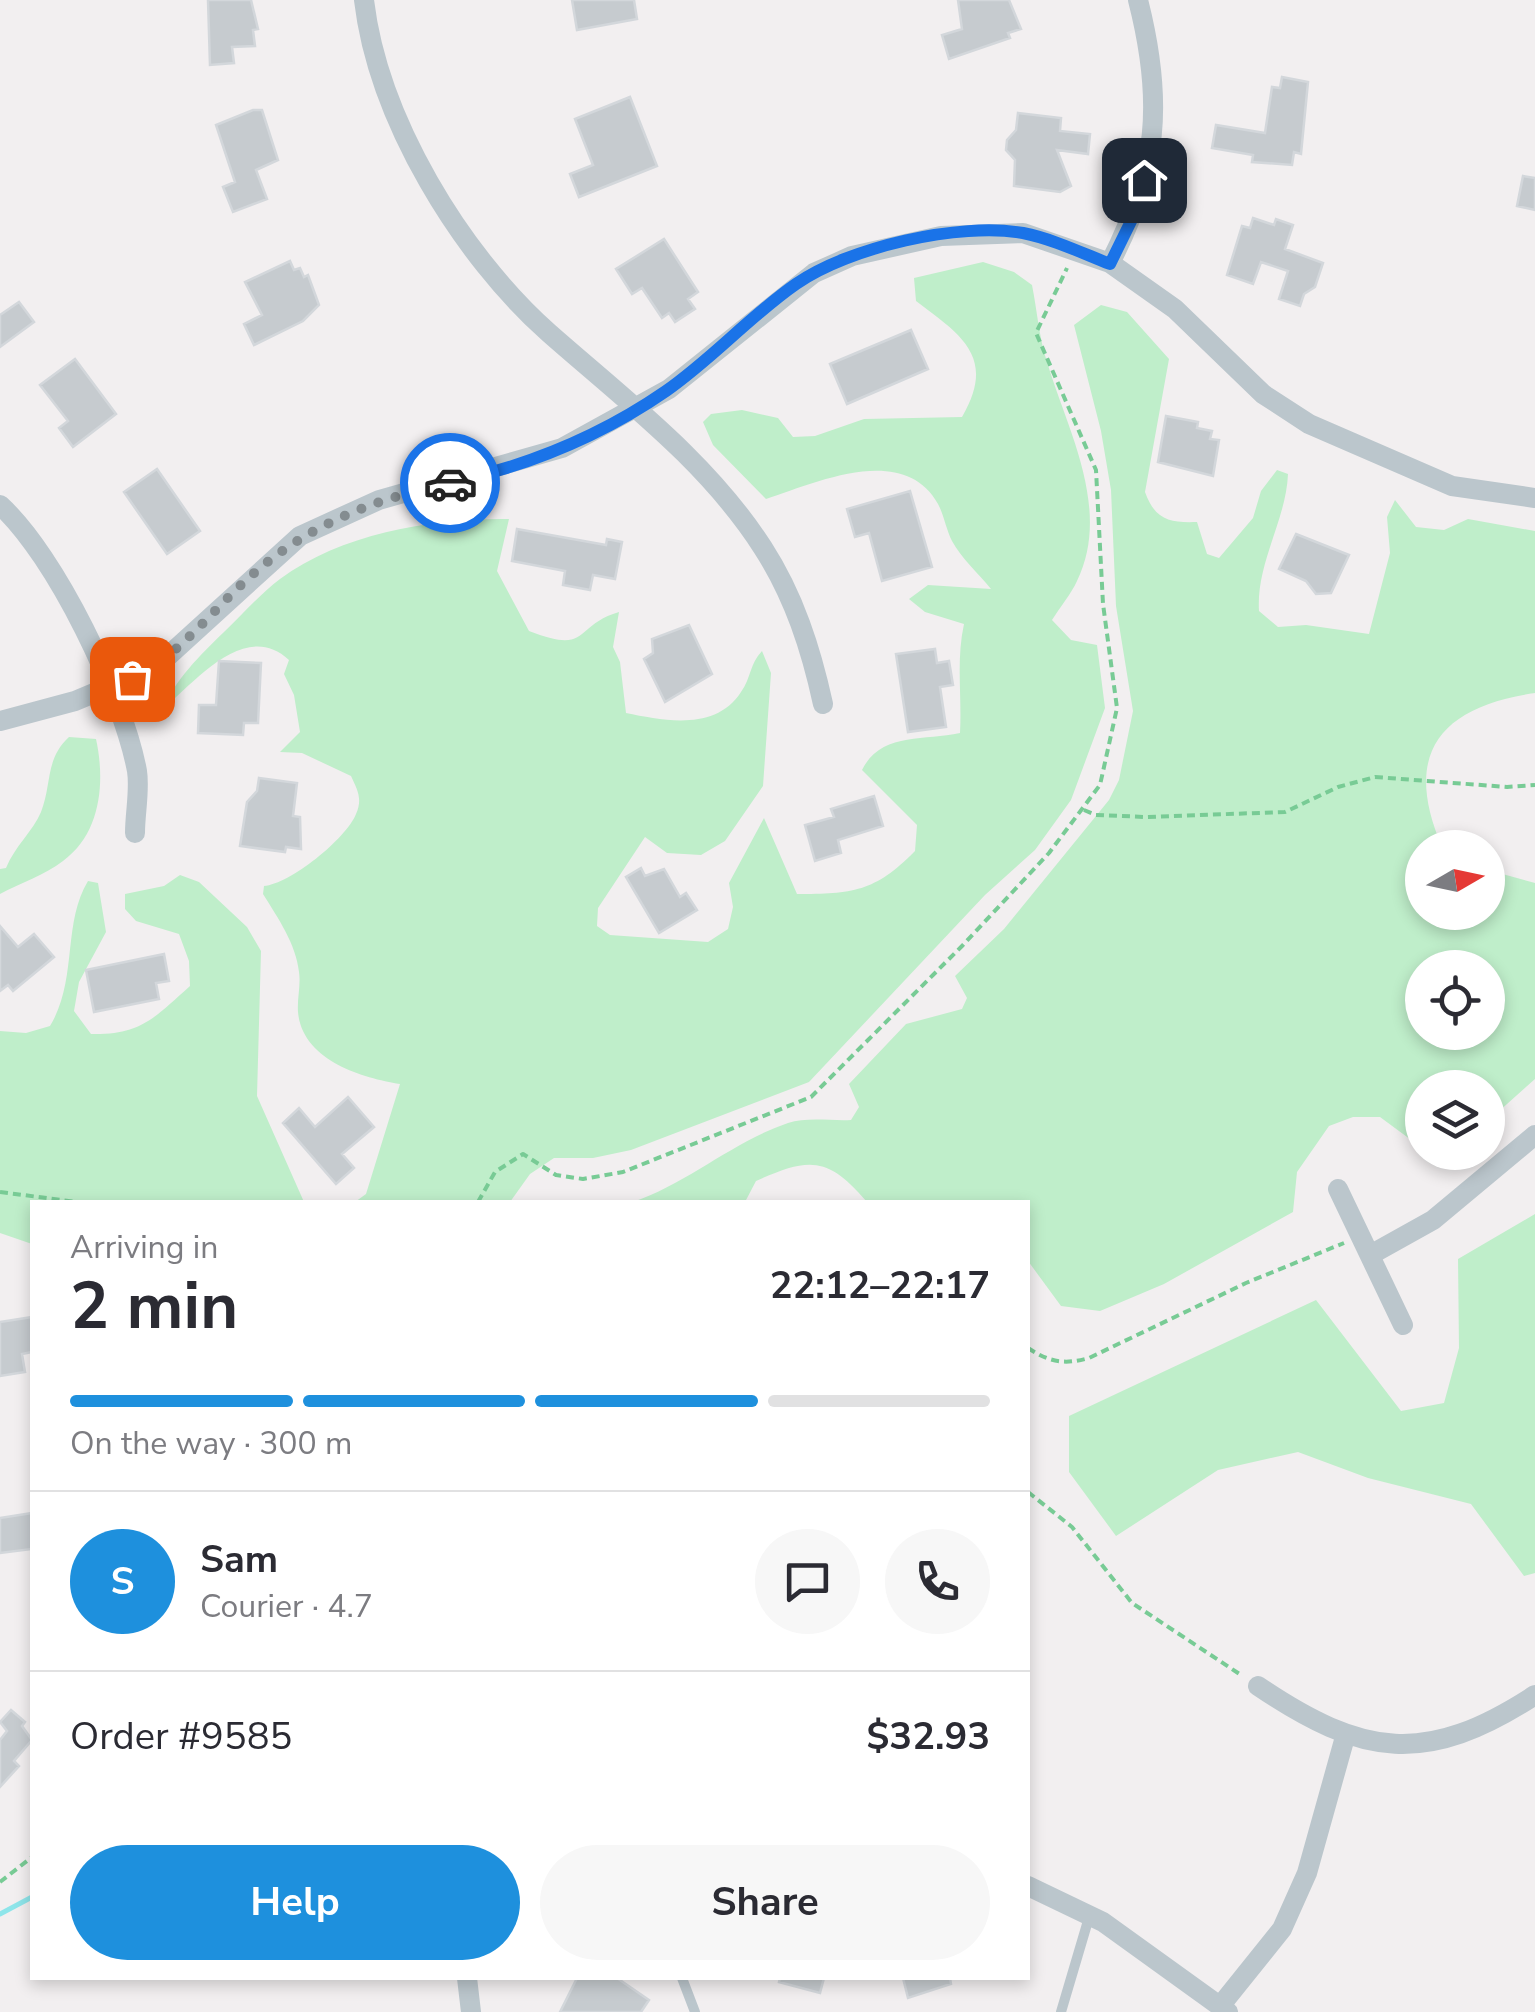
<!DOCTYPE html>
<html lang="en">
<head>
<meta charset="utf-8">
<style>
  :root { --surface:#fff; --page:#f7f7f7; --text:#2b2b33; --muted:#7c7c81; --line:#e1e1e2; --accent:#1e90dd }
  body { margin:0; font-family:"Nunito Sans",sans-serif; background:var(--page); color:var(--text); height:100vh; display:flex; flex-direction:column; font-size:38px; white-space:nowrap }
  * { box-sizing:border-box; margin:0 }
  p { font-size:32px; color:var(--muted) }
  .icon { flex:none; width:55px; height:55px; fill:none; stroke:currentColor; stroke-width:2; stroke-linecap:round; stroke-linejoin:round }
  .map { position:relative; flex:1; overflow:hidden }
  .drawer { position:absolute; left:30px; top:1200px; width:1000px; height:780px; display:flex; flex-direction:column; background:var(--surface); border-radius:0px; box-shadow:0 5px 15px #0003 }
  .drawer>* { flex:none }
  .needle { width:65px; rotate:81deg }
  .controls { position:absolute; left:1405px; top:830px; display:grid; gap:20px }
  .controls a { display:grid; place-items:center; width:100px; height:100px; border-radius:50%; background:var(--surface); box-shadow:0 5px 15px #0003; font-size:50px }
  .pin { position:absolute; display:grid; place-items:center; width:85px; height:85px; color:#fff; margin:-42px; border-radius:20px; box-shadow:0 5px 15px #0006 }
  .courier { position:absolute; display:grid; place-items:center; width:100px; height:100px; margin:-50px; border:8px solid #1a73e8; border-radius:50%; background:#fff; color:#222; box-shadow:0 2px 12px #0007 }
  .overview em { font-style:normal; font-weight:700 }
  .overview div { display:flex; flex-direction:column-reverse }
  .overview { display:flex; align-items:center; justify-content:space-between; height:170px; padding:0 40px }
  h1 { font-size:65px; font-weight:700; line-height:75px }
  .bar { display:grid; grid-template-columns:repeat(4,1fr); gap:15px 10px; align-content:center; height:120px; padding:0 40px }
  .bar i { height:12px; border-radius:8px; background:var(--line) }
  .bar .on { background:var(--accent) }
  .bar p { grid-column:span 4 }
  .line { display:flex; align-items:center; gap:25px; padding:0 40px; border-top:2px solid var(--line) }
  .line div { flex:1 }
  .round { display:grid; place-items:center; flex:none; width:105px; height:105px; border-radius:52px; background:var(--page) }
  .cta { display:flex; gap:20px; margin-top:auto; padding:20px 40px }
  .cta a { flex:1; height:115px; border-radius:60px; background:var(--accent); color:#fff; font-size:40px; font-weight:700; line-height:115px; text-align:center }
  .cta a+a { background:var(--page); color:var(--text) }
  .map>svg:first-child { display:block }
  .green { fill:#bfeeca; fill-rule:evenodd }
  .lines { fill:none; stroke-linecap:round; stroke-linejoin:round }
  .stream { stroke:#8ee5ea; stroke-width:5 }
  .building { fill:#c6cbcf; stroke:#d3d7db; stroke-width:2.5 }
  .path { stroke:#78cb95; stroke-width:4; stroke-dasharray:8 5; stroke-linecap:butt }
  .lane { stroke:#bbc6cc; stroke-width:10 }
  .street { stroke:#bbc6cc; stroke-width:20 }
  .done { stroke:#848c90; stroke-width:10; stroke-dasharray:0 18 }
  .route { stroke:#1a73e8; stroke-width:12 }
</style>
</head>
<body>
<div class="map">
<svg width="1535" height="2012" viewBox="0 0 1535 2012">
  <rect width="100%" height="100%" fill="#f2eff0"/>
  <path class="green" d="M983,262L1014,272L1032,285C1037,310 1039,337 1047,362C1067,429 1112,509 1077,581C1071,594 1060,607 1052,620L1071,640L1097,645L1105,708L1071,800L1035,850L985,895L809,1082L631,1150L593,1158H554L530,1174L510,1202H355L366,1194L400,1084C362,1078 302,1060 298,1012C297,999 301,985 299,972C296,944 278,918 263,894L264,886C290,884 346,839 356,814C363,799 357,789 351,776L302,753L280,752L300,732L294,695L284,674L289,660C245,619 195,682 162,710C175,680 200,655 224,632C242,615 260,594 280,579C342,533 434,518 509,519L497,571L529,631C591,655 572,626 619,612L613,647L620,662L626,713C665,721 716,731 741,692C751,678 750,663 762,651L771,673L763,786L725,841L701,855L667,853L645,837L598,908L597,926L610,935L708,942L728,929L733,907L729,883L764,818L797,894C852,894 875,892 915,851L917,825L862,770C881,732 923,741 960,733C962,696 956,660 964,624L925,612L909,599L928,585L991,589C979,574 961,558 952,541C946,529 944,515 938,504C903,442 816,483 766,499L713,445L703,422L711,414L742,410L778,418L793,437L815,436L864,419L962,417C997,357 961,335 916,301L914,278Z
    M1101,305L1127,312L1169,359L1145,492C1155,520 1170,523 1197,522L1207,554L1219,558L1253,518L1261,491L1277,470L1288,474C1286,521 1256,563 1259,611L1278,627L1306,625L1369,634L1390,553L1387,517L1395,500L1416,527L1444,530L1468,519L1535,531V693C1439,707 1402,754 1442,847L1422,848V912H1488V870L1535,883V1079L1488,1121V1088H1422V1148L1380,1117H1353L1329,1126L1297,1172L1293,1212L1164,1284L1100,1311L1061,1306L1028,1261V1202H867C827,1155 808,1158 756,1181L745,1202H633C688,1183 732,1142 788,1123C806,1117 831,1121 851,1120L859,1107L849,1084L906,1024L962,1009L967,998L955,976L1004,929L1109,800L1119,780L1133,711L1116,606L1111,490L1101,431L1074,325ZM1422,968H1488V1032H1422Z
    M69,737L96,739C105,780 102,833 63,861C45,875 20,883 0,894V869L6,868C15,846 33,831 41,812C52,784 45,759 69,737Z
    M180,875L199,882L247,927L261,951L257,1096L304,1202H32V1244L0,1233V1031L26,1033L50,1026C78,980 62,924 88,881L98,883L106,932L79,982L74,1011L91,1034C141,1035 154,1018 190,986L189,961L179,934L136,921L125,909V894L164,886Z
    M1535,1214V1573L1524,1576L1471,1504L1368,1478L1298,1452L1218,1470L1116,1536L1069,1472V1416L1316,1300L1401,1411L1444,1403L1459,1348L1458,1259Z"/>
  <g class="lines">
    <path class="stream" d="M0,1914L32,1897"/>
  </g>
  <path class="building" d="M208,0H251L258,29L253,30L255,46L232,47L234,63L210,65Z
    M572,0H634L637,19L577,30Z
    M958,0H1009L1021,29L1008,33L1010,38L949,59L942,35L962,29Z
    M1282,77L1308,82L1301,154L1294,152L1292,165L1252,162L1253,155L1212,148L1216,125L1265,133L1272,87L1280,88Z
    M630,97L657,166L579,197L570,174L593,165L575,119Z
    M253,110H262L278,160L256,170L267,199L233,212L223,187L235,182L216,125Z
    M1018,113L1061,118L1060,131L1090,134L1088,154L1057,150L1071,186L1060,192L1014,186L1015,160L1006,150L1007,140L1016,130Z
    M1523,176L1535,178V210L1517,206Z
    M1253,218L1274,225L1276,219L1293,225L1285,249L1323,263L1315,287L1304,294L1300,306L1279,299L1288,271L1261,262L1253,284L1227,275L1242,226L1250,228Z
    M664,239L698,292L688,299L695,309L675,322L669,313L662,318L642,288L632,294L616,269Z
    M290,261L294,270L300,268L304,277L308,275L319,305L303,321L254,345L244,324L262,315L245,282Z
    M19,302L34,322L0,347V315Z
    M911,330L928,369L847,404L830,364Z
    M75,359L116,414L73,447L59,428L68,421L40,385Z
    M1166,416L1198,422L1197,428L1212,431L1210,439L1219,440L1213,476L1158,462Z
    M157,469L200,531L167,554L124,492Z
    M910,491L932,567L882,581L869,533L855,537L847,509Z
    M517,529L606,545L607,539L622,542L615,579L593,575L590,590L563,585L565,571L512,561Z
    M1296,534L1349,555L1331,593L1316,594L1306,581L1279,569Z
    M689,625L712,674L665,702L644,659L653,653L652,639Z
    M935,649L937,663L949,661L953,685L940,687L946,727L908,732L896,654Z
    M219,661L261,663L258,723H244L243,735L198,733L199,705H216Z
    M259,778L297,783L293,816L300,817L301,849L286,847L285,852L240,846L247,802L257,791Z
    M874,796L883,826L838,840L841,853L815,861L805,825L834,817L831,809Z
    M641,868L645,876L664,869L680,897L686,893L697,910L659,933L626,877Z
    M0,926L18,947L34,934L54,957L13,991L8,985L0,991Z
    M164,954L169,981L156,983L159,999L94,1012L86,970Z
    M348,1097L374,1127L342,1154L354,1168L336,1184L283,1123L299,1108L315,1127Z
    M32,1317V1352L22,1354L25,1372L0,1376V1322Z
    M32,1513V1549L0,1553V1518Z
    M11,1710L25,1722L22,1726L32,1740L14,1761L19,1766L0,1787V1740L7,1731L0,1722Z
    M577,1978H617L649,2000L641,2012H560Z
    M780,1978H824L820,1993L779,1982Z
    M903,1978H950L951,1984L908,1998Z"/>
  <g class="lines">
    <path class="path" d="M1084,810L1096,815L1146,817L1285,812L1338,787L1375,777L1507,787L1535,785
      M0,1192L77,1202
      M478,1202L495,1172L523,1154L556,1175L583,1179L623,1172L811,1097L963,945L1049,853L1100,785L1117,708L1103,604L1096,470L1036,333L1067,268
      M1028,1348C1049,1362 1064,1365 1089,1358L1246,1283L1344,1243
      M1028,1492L1072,1527L1132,1603L1241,1675
      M0,1882L32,1857"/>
    <path class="lane" d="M682,1978L695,2012
      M1061,2012L1090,1914"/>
    <path class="street" d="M364,0C378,119 461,255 549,333C625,400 708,462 763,548C794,596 811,649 823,704
      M1110,263C1158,170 1164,102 1138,0
      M0,505C56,556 123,696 137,771C140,790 135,813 135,833
      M0,721L75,701L156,667L300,536L379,500L562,448L669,389L814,273L852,256L941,236L1023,233L1110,263L1175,309L1263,394L1309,424L1452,486L1535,498
      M1338,1189L1403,1325
      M1372,1254L1433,1220L1535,1135
      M1258,1686C1363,1757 1426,1766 1535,1695
      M1028,1886L1103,1922L1228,2012
      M467,1978L471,2012
      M1221,2005L1282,1929L1307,1873L1345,1737"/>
  </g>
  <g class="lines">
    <path class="done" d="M132,679C176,657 207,617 243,583C303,527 370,500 450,483"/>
    <path class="route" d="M450,483C527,466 601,436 666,391C712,359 750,316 796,284C849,247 959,222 1023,233C1053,239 1082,253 1110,264L1138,207L1144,180"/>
  </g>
</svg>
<div class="controls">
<a><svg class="needle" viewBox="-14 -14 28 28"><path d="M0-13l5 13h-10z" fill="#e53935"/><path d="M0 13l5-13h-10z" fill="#7c7c81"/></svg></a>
<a><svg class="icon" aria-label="locate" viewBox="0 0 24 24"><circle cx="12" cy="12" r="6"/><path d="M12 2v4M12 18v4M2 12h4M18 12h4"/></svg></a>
<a><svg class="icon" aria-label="layers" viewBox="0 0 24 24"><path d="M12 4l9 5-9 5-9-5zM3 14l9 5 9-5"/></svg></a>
</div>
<div class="pin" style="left:132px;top:679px;background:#ea580c"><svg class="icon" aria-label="bag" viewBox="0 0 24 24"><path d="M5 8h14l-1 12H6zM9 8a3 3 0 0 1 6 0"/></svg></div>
<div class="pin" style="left:1144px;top:180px;background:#1f2937"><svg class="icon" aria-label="home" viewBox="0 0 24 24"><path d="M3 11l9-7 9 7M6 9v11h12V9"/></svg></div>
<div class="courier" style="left:450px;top:483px"><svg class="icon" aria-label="car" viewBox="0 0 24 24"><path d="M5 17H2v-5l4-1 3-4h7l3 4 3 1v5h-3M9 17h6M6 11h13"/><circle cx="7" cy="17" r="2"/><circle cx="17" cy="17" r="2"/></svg></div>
<section class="drawer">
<div class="overview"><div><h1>2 min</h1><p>Arriving in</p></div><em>22:12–22:17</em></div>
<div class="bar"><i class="on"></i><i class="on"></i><i class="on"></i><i></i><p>On the way · 300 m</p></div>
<div class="line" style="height:180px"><b class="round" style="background:var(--accent);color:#fff">S</b><div><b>Sam</b><p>Courier · 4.7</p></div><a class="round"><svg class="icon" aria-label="chat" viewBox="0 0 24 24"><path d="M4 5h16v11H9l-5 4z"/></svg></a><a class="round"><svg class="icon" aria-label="phone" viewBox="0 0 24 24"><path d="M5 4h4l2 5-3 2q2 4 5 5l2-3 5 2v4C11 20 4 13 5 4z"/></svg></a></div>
<div class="line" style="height:130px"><div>Order #9585</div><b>$32.93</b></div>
<div class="cta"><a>Help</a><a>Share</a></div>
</section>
</div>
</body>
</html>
